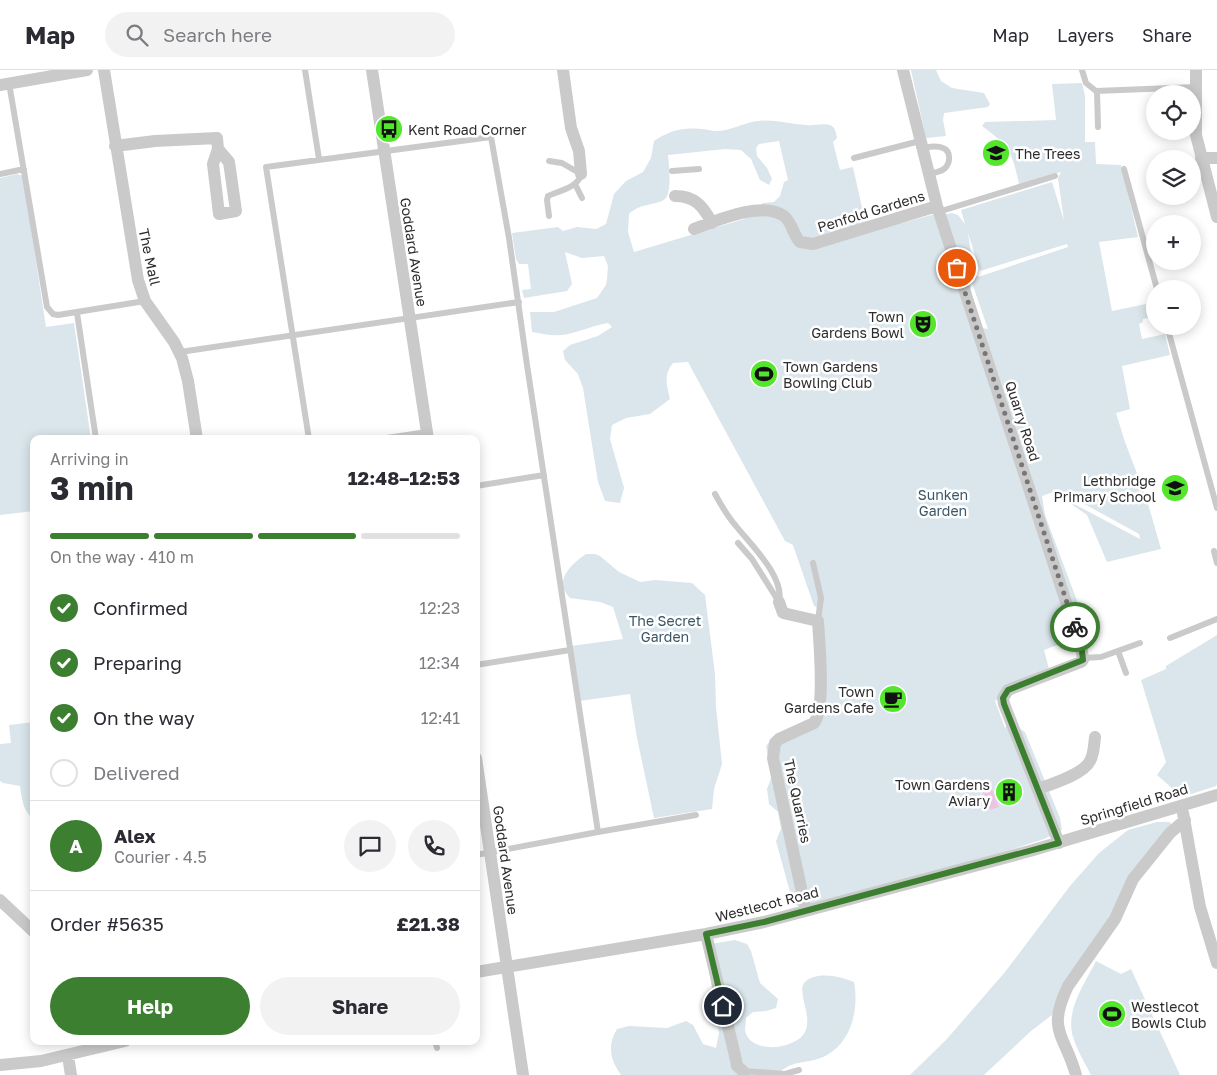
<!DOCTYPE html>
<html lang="en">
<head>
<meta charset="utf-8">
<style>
  :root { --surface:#fff; --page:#f2f2f3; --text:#2b2b33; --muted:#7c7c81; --line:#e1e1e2; --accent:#3d7f30 }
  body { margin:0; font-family:"Golos Text",sans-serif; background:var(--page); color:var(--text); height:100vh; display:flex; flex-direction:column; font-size:19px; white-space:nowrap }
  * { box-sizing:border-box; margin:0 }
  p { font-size:16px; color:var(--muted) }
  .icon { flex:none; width:28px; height:28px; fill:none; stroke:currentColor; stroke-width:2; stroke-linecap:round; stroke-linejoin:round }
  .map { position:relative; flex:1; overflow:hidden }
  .side { position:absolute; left:30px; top:365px; width:450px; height:610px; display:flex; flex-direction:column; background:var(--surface); border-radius:10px; box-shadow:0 2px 12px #0003 }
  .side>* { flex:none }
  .tools { position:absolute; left:1146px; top:15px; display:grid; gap:10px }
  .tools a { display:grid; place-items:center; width:55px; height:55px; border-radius:50%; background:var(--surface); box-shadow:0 2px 12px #0003; font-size:25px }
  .pin { position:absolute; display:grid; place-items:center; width:42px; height:42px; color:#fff; margin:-21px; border:2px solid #fff; border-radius:50%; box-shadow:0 1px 5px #0007 }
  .courier { position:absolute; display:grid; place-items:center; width:50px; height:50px; margin:-25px; border:4px solid #3d7f30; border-radius:50%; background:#fff; color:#222; box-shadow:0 1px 6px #0007 }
  .head em { font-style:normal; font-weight:700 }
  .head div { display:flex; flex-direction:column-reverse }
  .head { display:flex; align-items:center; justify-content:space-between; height:85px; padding:0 20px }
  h1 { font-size:32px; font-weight:700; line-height:38px }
  .bar { display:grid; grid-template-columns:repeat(4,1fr); gap:8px 5px; align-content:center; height:60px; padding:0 20px }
  .bar i { height:6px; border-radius:4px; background:var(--line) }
  .bar .active { background:var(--accent) }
  .bar p { grid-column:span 4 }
  .line { display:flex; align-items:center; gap:12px; padding:0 20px; border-top:1px solid var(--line) }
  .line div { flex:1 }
  .round { display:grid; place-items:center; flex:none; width:52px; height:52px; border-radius:26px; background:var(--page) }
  ol { padding:0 20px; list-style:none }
  li { display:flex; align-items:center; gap:15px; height:55px }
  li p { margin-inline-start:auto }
  li .icon { padding:5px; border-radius:50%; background:var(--accent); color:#fff; stroke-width:4 }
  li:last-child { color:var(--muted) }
  li i { width:28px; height:28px; border:2px solid var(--line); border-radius:50% }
  .button { display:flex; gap:10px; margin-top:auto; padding:10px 20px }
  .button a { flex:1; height:58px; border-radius:30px; background:var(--accent); color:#fff; font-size:20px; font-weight:700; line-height:58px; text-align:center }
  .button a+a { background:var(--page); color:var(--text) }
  header { display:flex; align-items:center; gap:30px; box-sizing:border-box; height:70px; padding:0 25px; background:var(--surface); border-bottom:1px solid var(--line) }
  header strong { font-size:24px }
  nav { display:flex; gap:28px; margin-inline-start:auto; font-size:18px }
  .search { width:350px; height:45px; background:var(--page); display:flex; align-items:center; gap:12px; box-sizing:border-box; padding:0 18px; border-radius:28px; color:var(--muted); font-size:19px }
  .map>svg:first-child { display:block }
  .green { fill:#dae6eb; fill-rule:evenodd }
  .water { fill:#ebc6e2 }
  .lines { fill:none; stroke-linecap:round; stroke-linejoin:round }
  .lane { stroke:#cacaca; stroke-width:6 }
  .street { stroke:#cacaca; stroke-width:12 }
  .done { stroke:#767676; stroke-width:5; stroke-dasharray:0 9 }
  .route { stroke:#3d7f30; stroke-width:6 }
  .labels { text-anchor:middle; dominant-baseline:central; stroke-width:5; stroke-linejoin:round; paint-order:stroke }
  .poi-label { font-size:14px; fill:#2d2d2d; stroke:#fff; text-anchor:start }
  .street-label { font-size:14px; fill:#2d2d2d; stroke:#fff }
  .park-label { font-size:14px; fill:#3a5769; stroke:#fff }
</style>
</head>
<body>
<header>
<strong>Map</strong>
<div class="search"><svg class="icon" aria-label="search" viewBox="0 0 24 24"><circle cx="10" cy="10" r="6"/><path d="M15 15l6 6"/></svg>Search here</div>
<nav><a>Map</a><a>Layers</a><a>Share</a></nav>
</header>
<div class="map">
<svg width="1217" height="1005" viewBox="0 0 1217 1005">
  <rect width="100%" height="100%" fill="#fff"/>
  <path class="green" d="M911,0H936L941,11L952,18L984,23L990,34L988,37L944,43L943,50L946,66L926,68Z
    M1082,13L1085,26V72H1095L1096,94L1121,95L1138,167L1099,172L1112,241L1146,234L1149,248L1143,249V252L1139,254L1142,269L1165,264L1170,285L1122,296L1130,339L1116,343L1125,372L1147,430L1161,479L1107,492L1087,445L1061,427L1140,469L1139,464L1059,420L1042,426L1045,445L1089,563L1044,580L1049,599L1000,627L995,631L1005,658L1006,656L1015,655L1025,662L1060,748L1062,760L1044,769L967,794L801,838L793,833L776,771L781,759L778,742L769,734L767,719L772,706L766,676L771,670L806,652L816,640L818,544L823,540L814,536L793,475L785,471L688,292L673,293C663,305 667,316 670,329L650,344L626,348L612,355L610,369L624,418L620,433L605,431L598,412L583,318L578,304L565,290L563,281L570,275L598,266L612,257L608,253C594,255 582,261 568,264C556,267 544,264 532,262L530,242H554L597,228L606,215L607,209L608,196L604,186L582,188L565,182L572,214L567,221L524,228L522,220L531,219L528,194H519L516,189L512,163L558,157L563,161L577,157L596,159L606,154L614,124L626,111L643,102L651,88L654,71C669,61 682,57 701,59C706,59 711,61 716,61C731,61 743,53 757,51C774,49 790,54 806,55C814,56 823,53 830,55C835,57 836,62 837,68L833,72L840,100L853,97L863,142L837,148L842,153L857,150L902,153L935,144L942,145L952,143L958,145L965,154L961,140L1052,112L1064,151L1058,108L1061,102L1019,114C1012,81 1009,76 982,56L985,52L1056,50L1052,14ZM779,71L788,110L784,112L780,126L774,132L763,133L744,149L634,182L628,162L629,144C640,133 658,135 665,129C672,123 669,94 668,85L725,79L741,80L751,89L760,110L769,115L772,109L767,98L757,86L756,78L759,74ZM968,163L980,201L1067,174L1068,177L978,207L974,202ZM972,213L988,259L982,258L970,220Z
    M17,104L23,106L46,257L74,253L91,369H34V441L0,445V108Z
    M586,484H595L600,486L619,502L640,512L655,510L692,513L705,525L715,604L716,637L722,694L714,719L712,739L654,748L637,668L630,624L579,631L571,576L623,569L613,537L600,532L570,528C553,511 571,494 586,484Z
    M1217,565V714L1216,716L1182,727L1157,705L1166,692L1141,610L1166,599V596Z
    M34,652V750C23,741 22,730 20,716L3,713L0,711V674L11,673L9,655Z
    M1157,752H1170L1172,757L1114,842L1052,945L1031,961L984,1005H910L946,970L1005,902L1070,816L1099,783L1128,760Z
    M735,870L747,874L751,881L760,913L778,929L776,938L766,941L753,942L746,948C746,952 745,957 745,960C749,984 791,980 803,965C816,949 794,920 806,911C819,901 841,907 854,912C859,938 852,971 827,985C810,995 792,988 777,1005H621C610,990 607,975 617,959L629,956L667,958L686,951L693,955L703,974L716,978L719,963L705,875Z
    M1096,891L1121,904L1131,899L1180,1005H1091C1085,993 1077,980 1073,967C1065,940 1085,913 1096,891Z"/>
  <path class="water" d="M990,714L999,737L990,740L981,718Z"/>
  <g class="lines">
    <path class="lane" d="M305,0L319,89
      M1082,0L1086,13L1096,21L1196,17
      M9,13L47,237L53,244L58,245L145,231
      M1097,21L1098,57
      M922,78C929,77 936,75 943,78C951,81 951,93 944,99C940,102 934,103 928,104
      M854,88L920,71
      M1124,99L1157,219
      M672,101L699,99
      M0,104L24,99
      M575,114L582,128
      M938,142L1055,106
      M549,146L547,130L548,126C559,121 579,117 581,104L562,93L549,91
      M77,243L96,369
      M1167,256L1217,438
      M180,282L519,232
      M309,369L266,97L491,67L509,168L527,295L598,762L696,745
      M380,369L427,362
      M476,416L544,405
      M715,424C721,435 728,447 736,456C751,475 785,507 779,532
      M738,473L752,489L779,532
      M1214,481L1217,493
      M813,493L821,528L818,551
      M1170,568L1217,549
      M1118,581L1126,603
      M1083,588L1101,587L1140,573
      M476,595L570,580
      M476,785L598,762
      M435,971L437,978
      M743,1001L785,1004L799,1000"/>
    <path class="street" d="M104,0L138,210L145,231L174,272L182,288L188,311L197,369
      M372,0L428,369
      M563,0L571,58L579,81L581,104
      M903,0L937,136L1082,581L1083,590L1081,592L1008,620L1003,628L1004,634L1059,773
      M1196,0V65L1217,147
      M0,15L87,0
      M115,76L155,71L217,68L218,79L213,94L219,144L236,141L229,92L218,79
      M1201,88H1217
      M675,126C695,126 703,136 712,153
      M694,159C716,151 762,130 784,146C792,152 793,165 800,172L813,174L937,136
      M779,532L783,543L818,551C819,571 826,639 814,653L779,669L775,673L773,688L806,841
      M476,688L523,1005
      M1038,719C1052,714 1084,704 1090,691C1094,684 1094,675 1095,667
      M1183,743L1200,837L1217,893
      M0,830L34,862
      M706,864L736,990L737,996L743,1001L744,1005
      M476,902L706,864L764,852L1030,781L1217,725
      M68,986L71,1005
      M0,995L41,991L125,971
      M1076,1005C1065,964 1046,962 1068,916L1115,849L1133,809L1170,763L1185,750"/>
  </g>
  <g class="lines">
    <path class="done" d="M957,198L1075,557"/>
    <path class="route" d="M723,936L706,864L764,852L1059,773L1004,634L1003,628L1008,620L1083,590L1082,581L1075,557"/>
  </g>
  <defs>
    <symbol id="bus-disc" viewBox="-11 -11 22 22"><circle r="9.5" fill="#54e62d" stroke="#fff"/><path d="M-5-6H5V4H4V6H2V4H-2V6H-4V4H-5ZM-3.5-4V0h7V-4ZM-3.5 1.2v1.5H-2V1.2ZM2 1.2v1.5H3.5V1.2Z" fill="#111"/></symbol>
    <symbol id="school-disc" viewBox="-11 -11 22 22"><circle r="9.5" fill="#54e62d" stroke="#fff"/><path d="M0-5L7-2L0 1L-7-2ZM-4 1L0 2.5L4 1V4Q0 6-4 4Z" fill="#111"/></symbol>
    <symbol id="theatre-disc" viewBox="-11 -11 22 22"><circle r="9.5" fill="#54e62d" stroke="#fff"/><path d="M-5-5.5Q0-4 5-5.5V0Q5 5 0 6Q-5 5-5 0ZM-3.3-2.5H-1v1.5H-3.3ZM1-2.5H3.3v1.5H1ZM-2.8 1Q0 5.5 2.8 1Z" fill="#111"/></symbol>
    <symbol id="stadium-disc" viewBox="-11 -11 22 22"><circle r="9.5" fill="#54e62d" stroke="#fff"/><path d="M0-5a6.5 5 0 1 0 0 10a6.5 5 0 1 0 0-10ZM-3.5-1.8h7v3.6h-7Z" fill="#111"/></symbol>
    <symbol id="cafe-disc" viewBox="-11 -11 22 22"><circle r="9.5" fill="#54e62d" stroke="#fff"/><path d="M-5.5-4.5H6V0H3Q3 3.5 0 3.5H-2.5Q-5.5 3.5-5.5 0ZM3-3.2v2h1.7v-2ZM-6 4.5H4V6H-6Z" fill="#111"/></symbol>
    <symbol id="building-disc" viewBox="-11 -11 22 22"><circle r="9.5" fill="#54e62d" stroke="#fff"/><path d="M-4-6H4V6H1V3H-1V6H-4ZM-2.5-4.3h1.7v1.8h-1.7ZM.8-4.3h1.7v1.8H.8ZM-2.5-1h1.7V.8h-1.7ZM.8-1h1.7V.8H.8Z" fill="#111"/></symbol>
  </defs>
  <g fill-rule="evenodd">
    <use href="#bus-disc" x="373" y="43" width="32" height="32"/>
    <use href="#school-disc" x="980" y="67" width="32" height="32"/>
    <use href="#theatre-disc" x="907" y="238" width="32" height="32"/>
    <use href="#stadium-disc" x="748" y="288" width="32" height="32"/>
    <use href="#school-disc" x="1159" y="402" width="32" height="32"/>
    <use href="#cafe-disc" x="877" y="613" width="32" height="32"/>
    <use href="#building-disc" x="993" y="706" width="32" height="32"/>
    <use href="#stadium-disc" x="1096" y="928" width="32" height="32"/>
  </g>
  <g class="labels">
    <g class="poi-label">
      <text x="408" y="59">Kent Road Corner</text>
      <text x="1015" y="83">The Trees</text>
      <text x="904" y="246" text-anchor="end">Town<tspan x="904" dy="16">Gardens Bowl</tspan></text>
      <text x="783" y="296">Town Gardens<tspan x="783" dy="16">Bowling Club</tspan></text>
      <text x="1156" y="410" text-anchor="end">Lethbridge<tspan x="1156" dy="16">Primary School</tspan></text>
      <text x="874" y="621" text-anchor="end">Town<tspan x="874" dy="16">Gardens Cafe</tspan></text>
      <text x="990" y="714" text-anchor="end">Town Gardens<tspan x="990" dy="16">Aviary</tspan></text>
      <text x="1131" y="936">Westlecot<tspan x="1131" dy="16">Bowls Club</tspan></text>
    </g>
    <g class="street-label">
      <text transform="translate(871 141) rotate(-17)">Penfold Gardens</text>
      <text transform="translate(414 182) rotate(81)">Goddard Avenue</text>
      <text transform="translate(150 187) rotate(78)">The Mall</text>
      <text transform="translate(1023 351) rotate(72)">Quarry Road</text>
      <text transform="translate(798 731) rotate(78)">The Quarries</text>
      <text transform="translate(1134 734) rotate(-17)">Springfield Road</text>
      <text transform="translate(506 790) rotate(82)">Goddard Avenue</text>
      <text transform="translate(767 834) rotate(-14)">Westlecot Road</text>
    </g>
    <g class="park-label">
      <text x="943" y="424">Sunken<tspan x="943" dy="16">Garden</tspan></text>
      <text x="665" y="550">The Secret<tspan x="665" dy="16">Garden</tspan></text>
    </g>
  </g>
</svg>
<div class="tools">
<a><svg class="icon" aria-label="locate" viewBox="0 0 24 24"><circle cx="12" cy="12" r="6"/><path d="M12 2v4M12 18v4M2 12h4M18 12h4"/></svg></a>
<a><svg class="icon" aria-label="layers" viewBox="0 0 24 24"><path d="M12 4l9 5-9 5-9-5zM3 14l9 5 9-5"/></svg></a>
<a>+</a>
<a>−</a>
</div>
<div class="pin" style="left:957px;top:198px;background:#ea580c"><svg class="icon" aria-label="bag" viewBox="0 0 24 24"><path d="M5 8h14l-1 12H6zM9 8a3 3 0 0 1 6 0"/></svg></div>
<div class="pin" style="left:723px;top:936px;background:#1f2937"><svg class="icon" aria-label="home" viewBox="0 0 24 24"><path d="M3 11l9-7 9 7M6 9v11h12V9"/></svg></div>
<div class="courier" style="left:1075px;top:557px"><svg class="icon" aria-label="bike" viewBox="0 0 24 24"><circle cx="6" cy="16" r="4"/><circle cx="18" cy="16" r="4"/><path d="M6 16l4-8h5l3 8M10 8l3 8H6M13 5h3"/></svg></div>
<section class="side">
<div class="head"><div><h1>3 min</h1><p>Arriving in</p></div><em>12:48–12:53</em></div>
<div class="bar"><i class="active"></i><i class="active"></i><i class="active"></i><i></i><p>On the way · 410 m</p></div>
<ol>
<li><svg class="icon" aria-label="check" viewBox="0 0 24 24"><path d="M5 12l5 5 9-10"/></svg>Confirmed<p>12:23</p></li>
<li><svg class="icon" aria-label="check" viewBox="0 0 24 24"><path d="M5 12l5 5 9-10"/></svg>Preparing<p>12:34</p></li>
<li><svg class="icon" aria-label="check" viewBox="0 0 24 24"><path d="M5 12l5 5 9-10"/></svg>On the way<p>12:41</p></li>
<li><i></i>Delivered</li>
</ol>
<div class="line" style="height:90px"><b class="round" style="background:var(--accent);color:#fff">A</b><div><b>Alex</b><p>Courier · 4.5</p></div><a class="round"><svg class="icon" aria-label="chat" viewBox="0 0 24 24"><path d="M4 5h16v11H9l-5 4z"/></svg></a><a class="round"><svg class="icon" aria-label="phone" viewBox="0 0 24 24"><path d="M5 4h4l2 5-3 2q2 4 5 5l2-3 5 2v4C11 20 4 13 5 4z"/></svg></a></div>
<div class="line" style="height:65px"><div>Order #5635</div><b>£21.38</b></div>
<div class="button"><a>Help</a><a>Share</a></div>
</section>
</div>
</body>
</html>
